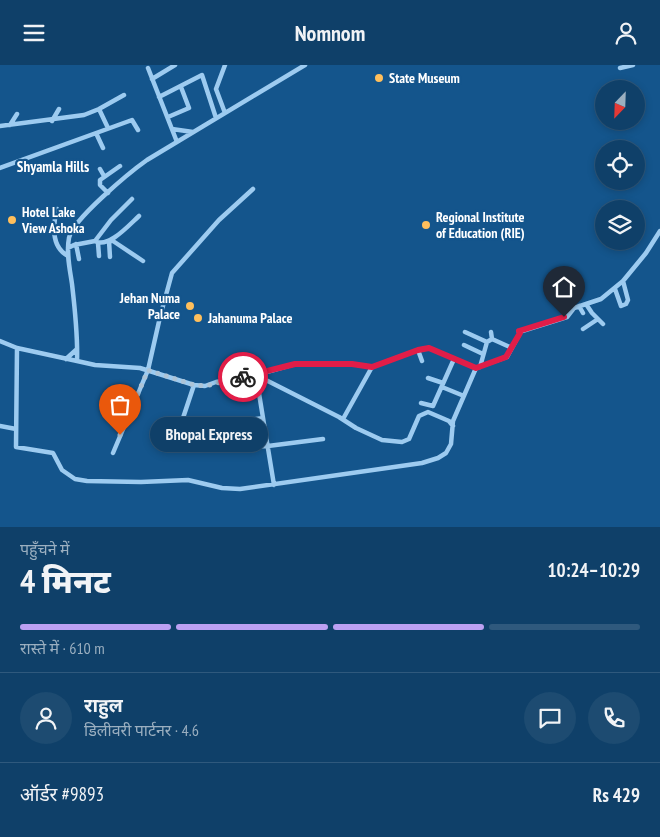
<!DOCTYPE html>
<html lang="hi">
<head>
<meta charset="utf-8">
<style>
  :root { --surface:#0f4069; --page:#1d4b71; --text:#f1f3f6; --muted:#9bafc0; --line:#2f597d; --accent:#bca0f2 }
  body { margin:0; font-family:"PT Sans Narrow","Noto Sans Devanagari",sans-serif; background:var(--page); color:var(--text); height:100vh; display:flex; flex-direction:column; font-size:19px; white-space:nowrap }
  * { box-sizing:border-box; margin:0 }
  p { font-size:16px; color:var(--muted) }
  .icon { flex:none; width:28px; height:28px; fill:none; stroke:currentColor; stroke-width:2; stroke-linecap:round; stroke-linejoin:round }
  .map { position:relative; height:462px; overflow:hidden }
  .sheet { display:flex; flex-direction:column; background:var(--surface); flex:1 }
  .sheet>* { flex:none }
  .needle { width:32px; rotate:203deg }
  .controls { position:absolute; left:595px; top:15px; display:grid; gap:10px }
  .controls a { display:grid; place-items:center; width:50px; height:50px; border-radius:50%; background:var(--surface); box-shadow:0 2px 8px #0003,0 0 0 1px var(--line); font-size:25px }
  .pin { position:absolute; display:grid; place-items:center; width:42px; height:42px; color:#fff; margin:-51px -21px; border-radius:50% 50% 50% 0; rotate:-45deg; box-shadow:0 0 5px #0007 }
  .pin .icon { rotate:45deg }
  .courier { position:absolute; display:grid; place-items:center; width:50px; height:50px; margin:-25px; border:4px solid #e11d48; border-radius:50%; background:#fff; color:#222; box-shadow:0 1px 6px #0007 }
  .bubble { position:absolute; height:35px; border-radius:18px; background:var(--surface); box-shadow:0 2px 8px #0003,0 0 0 1px var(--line); font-size:16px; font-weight:800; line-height:35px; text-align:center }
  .summary em { font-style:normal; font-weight:800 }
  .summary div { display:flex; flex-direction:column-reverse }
  .summary { display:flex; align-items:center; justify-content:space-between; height:85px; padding:0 20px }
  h1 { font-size:32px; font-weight:800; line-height:38px }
  .bar { display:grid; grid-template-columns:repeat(4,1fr); gap:8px 5px; align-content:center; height:60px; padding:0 20px }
  .bar i { height:6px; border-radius:4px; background:var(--line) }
  .bar .current { background:var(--accent) }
  .bar p { grid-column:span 4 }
  .line { display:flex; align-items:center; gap:12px; padding:0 20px; border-top:1px solid var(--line) }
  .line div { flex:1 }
  .round { display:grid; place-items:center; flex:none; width:52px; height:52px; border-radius:26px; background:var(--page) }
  header { display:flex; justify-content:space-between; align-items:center; height:65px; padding:0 20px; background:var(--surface); font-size:22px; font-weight:800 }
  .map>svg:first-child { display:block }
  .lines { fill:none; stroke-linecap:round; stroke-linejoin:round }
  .minor { stroke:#9dcbf0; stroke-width:4.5 }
  .done { stroke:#adc4d7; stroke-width:5; stroke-dasharray:0 9 }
  .route { stroke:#e11d48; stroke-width:6 }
  .poi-dot { fill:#ffbf5c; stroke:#14558c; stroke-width:2 }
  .labels { text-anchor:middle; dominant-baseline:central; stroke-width:4.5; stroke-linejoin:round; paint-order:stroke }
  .poi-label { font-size:14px; font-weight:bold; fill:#fff; stroke:#14558c; text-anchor:start }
  .neighbourhood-label { font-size:15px; font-weight:bold; fill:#fff; stroke:#14558c }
</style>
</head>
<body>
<header><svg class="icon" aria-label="menu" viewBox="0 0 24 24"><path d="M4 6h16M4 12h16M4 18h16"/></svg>Nomnom<svg class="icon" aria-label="person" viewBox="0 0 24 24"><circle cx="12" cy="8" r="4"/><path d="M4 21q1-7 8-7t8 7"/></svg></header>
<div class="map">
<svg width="660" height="462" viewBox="0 0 660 462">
  <rect width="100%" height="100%" fill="#14558c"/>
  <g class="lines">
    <path class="minor" d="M148,3L177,77
      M620,3L633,0
      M152,14L175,0
      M159,32L202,10L216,53
      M99,44L108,63
      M225,48L216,24L225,0
      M168,52L189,43L181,22
      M52,56L59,44
      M10,60L17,49
      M0,61L84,50L99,44L124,30
      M172,64L193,67
      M96,68L103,83
      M0,103L132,55L138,65
      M100,104L104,111
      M108,128L100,120V115L120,101
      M57,144C53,160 51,182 68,191
      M95,176L111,155L132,134
      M98,178L99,191
      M76,179L79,194
      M68,183L74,180L95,176C108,184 129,160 139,151
      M110,192L109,176H113L143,196
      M615,224L621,241L626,239L628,235L623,216
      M586,239L592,248L603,259
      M579,241L583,248
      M583,264L598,254
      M465,267L487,277
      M491,267L492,274L512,283
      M0,276L17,283L77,296L95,300L140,303L194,320L205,321L216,317L256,310L295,299H352L372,302L418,285L429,283L476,303L507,292L520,268L519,267L567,252L574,243L601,234L623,216L646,188L660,166
      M464,280L483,289
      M17,283L16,382L53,388L62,405L75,414L87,416L141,417L188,415L222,423L240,424L422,398L438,393L446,388L451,379L453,356L476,303
      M418,285L422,296
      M66,294L77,284
      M77,296C78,270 75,245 72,219C70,205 66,188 69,173C72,155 130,107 147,95L305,0
      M480,302L487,277L492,274
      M256,310L339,352L356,363L382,375L402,377L409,374L419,351L428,347L449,356L453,361
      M256,310L274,420
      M428,313L443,318
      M442,322L464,331
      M421,338L433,341L454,294
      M263,353L202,362L200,371L203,382L268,381L323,374
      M343,354L372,302
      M0,361L16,364
      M170,367L182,356L194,320
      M113,388L148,305L160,252L172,208L219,155L253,124"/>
  </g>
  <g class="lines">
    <path class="done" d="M120,370L148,305L194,320L205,321L243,312"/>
    <path class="route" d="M243,312L295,299H352L372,302L418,285L429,283L476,303L506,292L520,268L519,266L564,252"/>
  </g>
  <g class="poi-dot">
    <circle cx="379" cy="13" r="5"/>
    <circle cx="12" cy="155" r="5"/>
    <circle cx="426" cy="160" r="5"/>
    <circle cx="190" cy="241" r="5"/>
    <circle cx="198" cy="253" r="5"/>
  </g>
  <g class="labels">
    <g class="poi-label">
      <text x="389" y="13">State Museum</text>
      <text x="22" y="147">Hotel Lake<tspan x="22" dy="16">View Ashoka</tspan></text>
      <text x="436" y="152">Regional Institute<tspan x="436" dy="16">of Education (RIE)</tspan></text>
      <text x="180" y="233" text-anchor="end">Jehan Numa<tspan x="180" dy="16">Palace</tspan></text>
      <text x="208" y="253">Jahanuma Palace</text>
    </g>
    <g class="neighbourhood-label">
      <text x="53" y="101">Shyamla Hills</text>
    </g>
  </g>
</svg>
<div class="controls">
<a><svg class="needle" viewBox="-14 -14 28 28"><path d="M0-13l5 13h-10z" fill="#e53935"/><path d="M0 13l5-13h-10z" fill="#9bafc0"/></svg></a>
<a><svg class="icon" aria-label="locate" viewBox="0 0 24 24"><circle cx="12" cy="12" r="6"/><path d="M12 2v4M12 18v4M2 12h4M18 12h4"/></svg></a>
<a><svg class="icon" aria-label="layers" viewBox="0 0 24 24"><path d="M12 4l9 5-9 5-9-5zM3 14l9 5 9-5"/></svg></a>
</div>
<div class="pin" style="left:120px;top:370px;background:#ea580c"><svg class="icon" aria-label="bag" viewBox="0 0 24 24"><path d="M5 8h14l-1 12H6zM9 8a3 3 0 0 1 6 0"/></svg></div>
<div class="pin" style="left:564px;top:252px;background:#1f2937"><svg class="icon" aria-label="home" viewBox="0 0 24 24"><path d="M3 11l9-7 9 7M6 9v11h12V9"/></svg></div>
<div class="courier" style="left:243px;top:312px"><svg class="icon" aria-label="bike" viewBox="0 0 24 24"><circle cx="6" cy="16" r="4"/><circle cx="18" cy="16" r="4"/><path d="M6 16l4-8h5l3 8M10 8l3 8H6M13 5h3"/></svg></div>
<div class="bubble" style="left:150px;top:352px;width:118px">Bhopal Express</div>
</div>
<section class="sheet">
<div class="summary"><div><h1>4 मिनट</h1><p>पहुँचने में</p></div><em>10:24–10:29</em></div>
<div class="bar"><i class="current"></i><i class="current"></i><i class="current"></i><i></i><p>रास्ते में · 610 m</p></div>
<div class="line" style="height:90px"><a class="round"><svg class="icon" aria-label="person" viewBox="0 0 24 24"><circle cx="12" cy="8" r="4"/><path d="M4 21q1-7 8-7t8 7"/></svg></a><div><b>राहुल</b><p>डिलीवरी पार्टनर · 4.6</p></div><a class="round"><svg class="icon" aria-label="chat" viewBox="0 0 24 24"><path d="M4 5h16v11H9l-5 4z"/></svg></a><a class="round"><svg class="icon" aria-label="phone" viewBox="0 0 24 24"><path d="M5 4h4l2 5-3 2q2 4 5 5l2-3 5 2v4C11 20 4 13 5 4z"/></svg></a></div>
<div class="line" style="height:65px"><div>ऑर्डर #9893</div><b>Rs 429</b></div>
</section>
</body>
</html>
